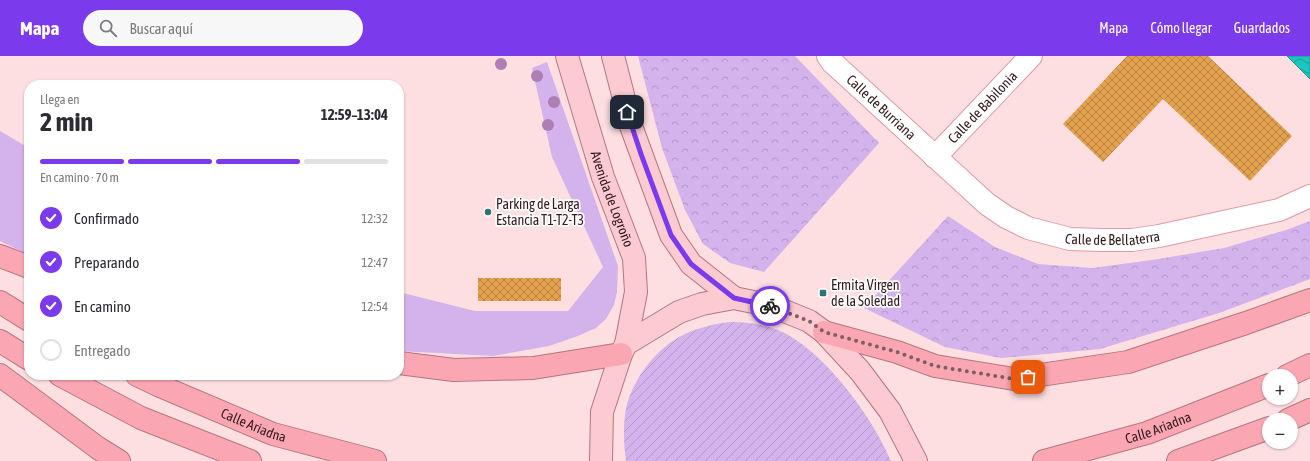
<!DOCTYPE html>
<html lang="es">
<head>
<meta charset="utf-8">
<style>
  :root { --surface:#fff; --page:#f7f7f7; --text:#2b2b33; --muted:#7c7c81; --line:#e1e1e2; --accent:#7c3aed }
  body { margin:0; font-family:"Asap Condensed",sans-serif; background:var(--page); color:var(--text); height:100vh; display:flex; flex-direction:column; font-size:15px; white-space:nowrap }
  * { box-sizing:border-box; margin:0 }
  p { font-size:13px; color:var(--muted) }
  .icon { flex:none; width:22px; height:22px; fill:none; stroke:currentColor; stroke-width:2; stroke-linecap:round; stroke-linejoin:round }
  .map { position:relative; flex:1; overflow:hidden }
  .panel { position:absolute; left:24px; top:24px; width:380px; height:300px; display:flex; flex-direction:column; background:var(--surface); border-radius:16px; box-shadow:0 1px 3px #0004 }
  .panel>* { flex:none }
  .controls { position:absolute; left:1262px; top:313px; display:grid; gap:8px }
  .controls a { display:grid; place-items:center; width:36px; height:36px; border-radius:50%; background:var(--surface); box-shadow:0 1px 3px #0004; font-size:20px }
  .pin { position:absolute; display:grid; place-items:center; width:34px; height:34px; color:#fff; margin:-17px; border-radius:8px; box-shadow:0 2px 6px #0006 }
  .courier { position:absolute; display:grid; place-items:center; width:40px; height:40px; margin:-20px; border:3px solid #7c3aed; border-radius:50%; background:#fff; color:#222; box-shadow:0 1px 5px #0007 }
  .overview em { font-style:normal; font-weight:700 }
  .overview div { display:flex; flex-direction:column-reverse }
  .overview { display:flex; align-items:center; justify-content:space-between; height:68px; padding:0 16px }
  h1 { font-size:26px; font-weight:700; line-height:30px }
  .bar { display:grid; grid-template-columns:repeat(4,1fr); gap:6px 4px; align-content:center; height:48px; padding:0 16px }
  .bar i { height:5px; border-radius:3px; background:var(--line) }
  .bar .active { background:var(--accent) }
  .bar p { grid-column:span 4 }
  ol { padding:0 16px; list-style:none }
  li { display:flex; align-items:center; gap:12px; height:44px }
  li p { margin-inline-start:auto }
  li .icon { padding:4px; border-radius:50%; background:var(--accent); color:#fff; stroke-width:4 }
  li:last-child { color:var(--muted) }
  li i { width:22px; height:22px; border:2px solid var(--line); border-radius:50% }
  header { display:flex; align-items:center; gap:24px; box-sizing:border-box; height:56px; padding:0 20px; background:var(--accent); color:#fff }
  header strong { font-size:19px }
  nav { display:flex; gap:22px; margin-inline-start:auto; font-size:14px }
  .search { width:280px; height:36px; background:var(--page); display:flex; align-items:center; gap:10px; box-sizing:border-box; padding:0 14px; border-radius:22px; color:var(--muted); font-size:15px }
  .map>svg:first-child { display:block }
  .grass { fill:#d4b2ec }
  .park { fill:url(#park-crowns) }
  .garden { fill:url(#garden-furrows) }
  .water { fill:url(#water-waves); stroke:#23928e }
  .building { fill:url(#building-cross-hatch) }
  .lines { fill:none; stroke-linecap:round; stroke-linejoin:round }
  .minor-casing { stroke:#df9aa4; stroke-width:24 }
  .major-casing { stroke:#b5767f; stroke-width:24 }
  .highway-casing { stroke:#b5767f; stroke-width:24 }
  .minor { stroke:#fff; stroke-width:22 }
  .major { stroke:#fccad1; stroke-width:22 }
  .highway { stroke:#faa7b3; stroke-width:22 }
  .tree { fill:#ad7fb4 }
  .done { stroke:#7a5f63; stroke-width:4; stroke-dasharray:0 7.2 }
  .route { stroke:#7c3aed; stroke-width:5 }
  .poi-dot { fill:#2c7572; stroke:#fff; stroke-width:1.5 }
  .labels { text-anchor:middle; dominant-baseline:central; stroke-width:3.5; stroke-linejoin:round; paint-order:stroke }
  .street-label { font-size:14px; fill:#341a1e; stroke:#fff }
  .poi-label { font-size:14px; fill:#341a1e; stroke:#fff; text-anchor:start }
</style>
</head>
<body>
<header>
<strong>Mapa</strong>
<div class="search"><svg class="icon" aria-label="search" viewBox="0 0 24 24"><circle cx="10" cy="10" r="6"/><path d="M15 15l6 6"/></svg>Buscar aquí</div>
<nav><a>Mapa</a><a>Cómo llegar</a><a>Guardados</a></nav>
</header>
<div class="map">
<svg width="1310" height="405" viewBox="0 0 1310 405">
  <defs>
    <pattern id="park-crowns" width="20" height="18" patternUnits="userSpaceOnUse"><rect width="20" height="18" fill="#d4b2ec"/><path d="M2 6a3 3 0 1 1 6 0M12 15a3 3 0 1 1 6 0" fill="none" stroke="#b798ca"/></pattern>
    <pattern id="garden-furrows" width="10" height="10" patternUnits="userSpaceOnUse"><rect width="10" height="10" fill="#d4b2ec"/><path d="M-1 1l2-2M0 10L10 0M9 11l2-2" fill="none" stroke="#b798ca"/></pattern>
    <pattern id="water-waves" width="16" height="10" patternUnits="userSpaceOnUse"><rect width="16" height="10" fill="#1cc5be"/><path d="M0 5q4-4 8 0t8 0" fill="none" stroke="#1a9f9a"/></pattern>
    <pattern id="building-cross-hatch" width="8" height="8" patternUnits="userSpaceOnUse"><rect width="8" height="8" fill="#e2a24f"/><path d="M0 0l8 8M0 8l8-8" fill="none" stroke="#b88341"/></pattern>
  </defs>
  <rect width="100%" height="100%" fill="#fddfe2"/>
  <path class="grass" d="M547,6L618,210L617,236L614,249L606,263L596,272L578,280L549,290L493,300L399,295V236L475,255H568L603,211L552,101L532,12Z
    M0,75L29,92V199L0,185Z"/>
  <path class="park" d="M638,0H795L879,87L764,216L730,207L703,188L685,154L662,92Z
    M948,160L995,191L1038,208L1092,212L1152,204L1224,192L1286,174L1310,165V223L1219,257L1100,293L1001,302L945,291L864,252Z"/>
  <path class="garden" d="M730,266C747,266 762,268 778,274C823,293 872,360 891,405H626C624,390 623,374 625,359C629,327 656,291 685,278C700,271 714,268 730,266Z"/>
  <path class="water" d="M1287,0H1310V23Z"/>
  <path class="building" d="M1127,0H1208L1292,80L1250,125L1163,43L1103,106L1063,68Z
    M478,222H561V245H478Z"/>
  <g class="lines">
    <defs>
      <g id="minor">
        <path id="s1" d="M828,0L833,7L856,28L987,148L1006,161L1028,172L1070,183L1101,184H1132L1159,180L1279,154L1310,140"/>
        <path id="s2" d="M935,101L1031,0"/>
      </g>
      <g id="major">
        <path id="s3" d="M567,0L603,121L634,202L636,236L626,288"/>
        <path d="M613,0L631,70L671,179L691,208L734,242"/>
        <path d="M601,405L602,356L621,298L626,288L679,256L702,248L734,242L772,250L809,265L824,276L860,315L890,355L916,405"/>
      </g>
      <g id="highway">
        <path d="M0,200L29,211"/>
        <path d="M0,246L29,264"/>
        <path d="M824,276L897,296L935,310L1014,323L1128,306L1246,267L1310,244"/>
        <path d="M0,285L29,303"/>
        <path d="M399,307L454,314L533,312L621,298"/>
        <path d="M0,319L98,392L119,405"/>
        <path d="M60,319L141,362L250,405"/>
        <path id="s4" d="M137,319L160,330L273,378L375,405"/>
        <path d="M1287,320L1310,309"/>
        <path d="M1288,364L1310,354"/>
        <path id="s5" d="M1044,405L1147,377L1269,329"/>
        <path d="M1178,405L1269,372"/>
      </g>
    </defs>
    <use href="#minor" class="minor-casing"/>
    <use href="#major" class="major-casing"/>
    <use href="#highway" class="highway-casing"/>
    <use href="#minor" class="minor"/>
    <use href="#major" class="major"/>
    <use href="#highway" class="highway"/>
  </g>
  <g class="tree">
    <circle cx="501" cy="8" r="6"/>
    <circle cx="537" cy="20" r="6"/>
    <circle cx="554" cy="46" r="6"/>
    <circle cx="548" cy="69" r="6"/>
  </g>
  <g class="lines">
    <path class="done" d="M770,250L809,265L824,276L897,296L935,310L1014,323L1028,321"/>
    <path class="route" d="M627,56L641,98L671,179L691,208L734,242L770,250"/>
  </g>
  <g class="poi-dot">
    <circle cx="488" cy="156" r="4"/>
    <rect x="819" y="233" width="8" height="8" rx="2"/>
  </g>
  <g class="labels">
    <g class="street-label">
      <text stroke="none"><textPath href="#s1" startOffset="74">Calle de Burriana</textPath></text>
      <text stroke="none"><textPath href="#s2" startOffset="69">Calle de Babilonia</textPath></text>
      <text stroke="none"><textPath href="#s3" startOffset="150">Avenida de Logroño</textPath></text>
      <text stroke="none"><textPath href="#s1" startOffset="351">Calle de Bellaterra</textPath></text>
      <text stroke="none"><textPath href="#s4" startOffset="127">Calle Ariadna</textPath></text>
      <text stroke="none"><textPath href="#s5" startOffset="119">Calle Ariadna</textPath></text>
    </g>
    <g class="poi-label">
      <text x="496" y="148">Parking de Larga<tspan x="496" dy="16">Estancia T1-T2-T3</tspan></text>
      <text x="831" y="229">Ermita Virgen<tspan x="831" dy="16">de la Soledad</tspan></text>
    </g>
  </g>
</svg>
<div class="controls">
<a>+</a>
<a>−</a>
</div>
<div class="pin" style="left:1028px;top:321px;background:#ea580c"><svg class="icon" aria-label="bag" viewBox="0 0 24 24"><path d="M5 8h14l-1 12H6zM9 8a3 3 0 0 1 6 0"/></svg></div>
<div class="pin" style="left:627px;top:56px;background:#1f2937"><svg class="icon" aria-label="home" viewBox="0 0 24 24"><path d="M3 11l9-7 9 7M6 9v11h12V9"/></svg></div>
<div class="courier" style="left:770px;top:250px"><svg class="icon" aria-label="bike" viewBox="0 0 24 24"><circle cx="6" cy="16" r="4"/><circle cx="18" cy="16" r="4"/><path d="M6 16l4-8h5l3 8M10 8l3 8H6M13 5h3"/></svg></div>
<section class="panel">
<div class="overview"><div><h1>2 min</h1><p>Llega en</p></div><em>12:59–13:04</em></div>
<div class="bar"><i class="active"></i><i class="active"></i><i class="active"></i><i></i><p>En camino · 70 m</p></div>
<ol>
<li><svg class="icon" aria-label="check" viewBox="0 0 24 24"><path d="M5 12l5 5 9-10"/></svg>Confirmado<p>12:32</p></li>
<li><svg class="icon" aria-label="check" viewBox="0 0 24 24"><path d="M5 12l5 5 9-10"/></svg>Preparando<p>12:47</p></li>
<li><svg class="icon" aria-label="check" viewBox="0 0 24 24"><path d="M5 12l5 5 9-10"/></svg>En camino<p>12:54</p></li>
<li><i></i>Entregado</li>
</ol>
</section>
</div>
</body>
</html>
